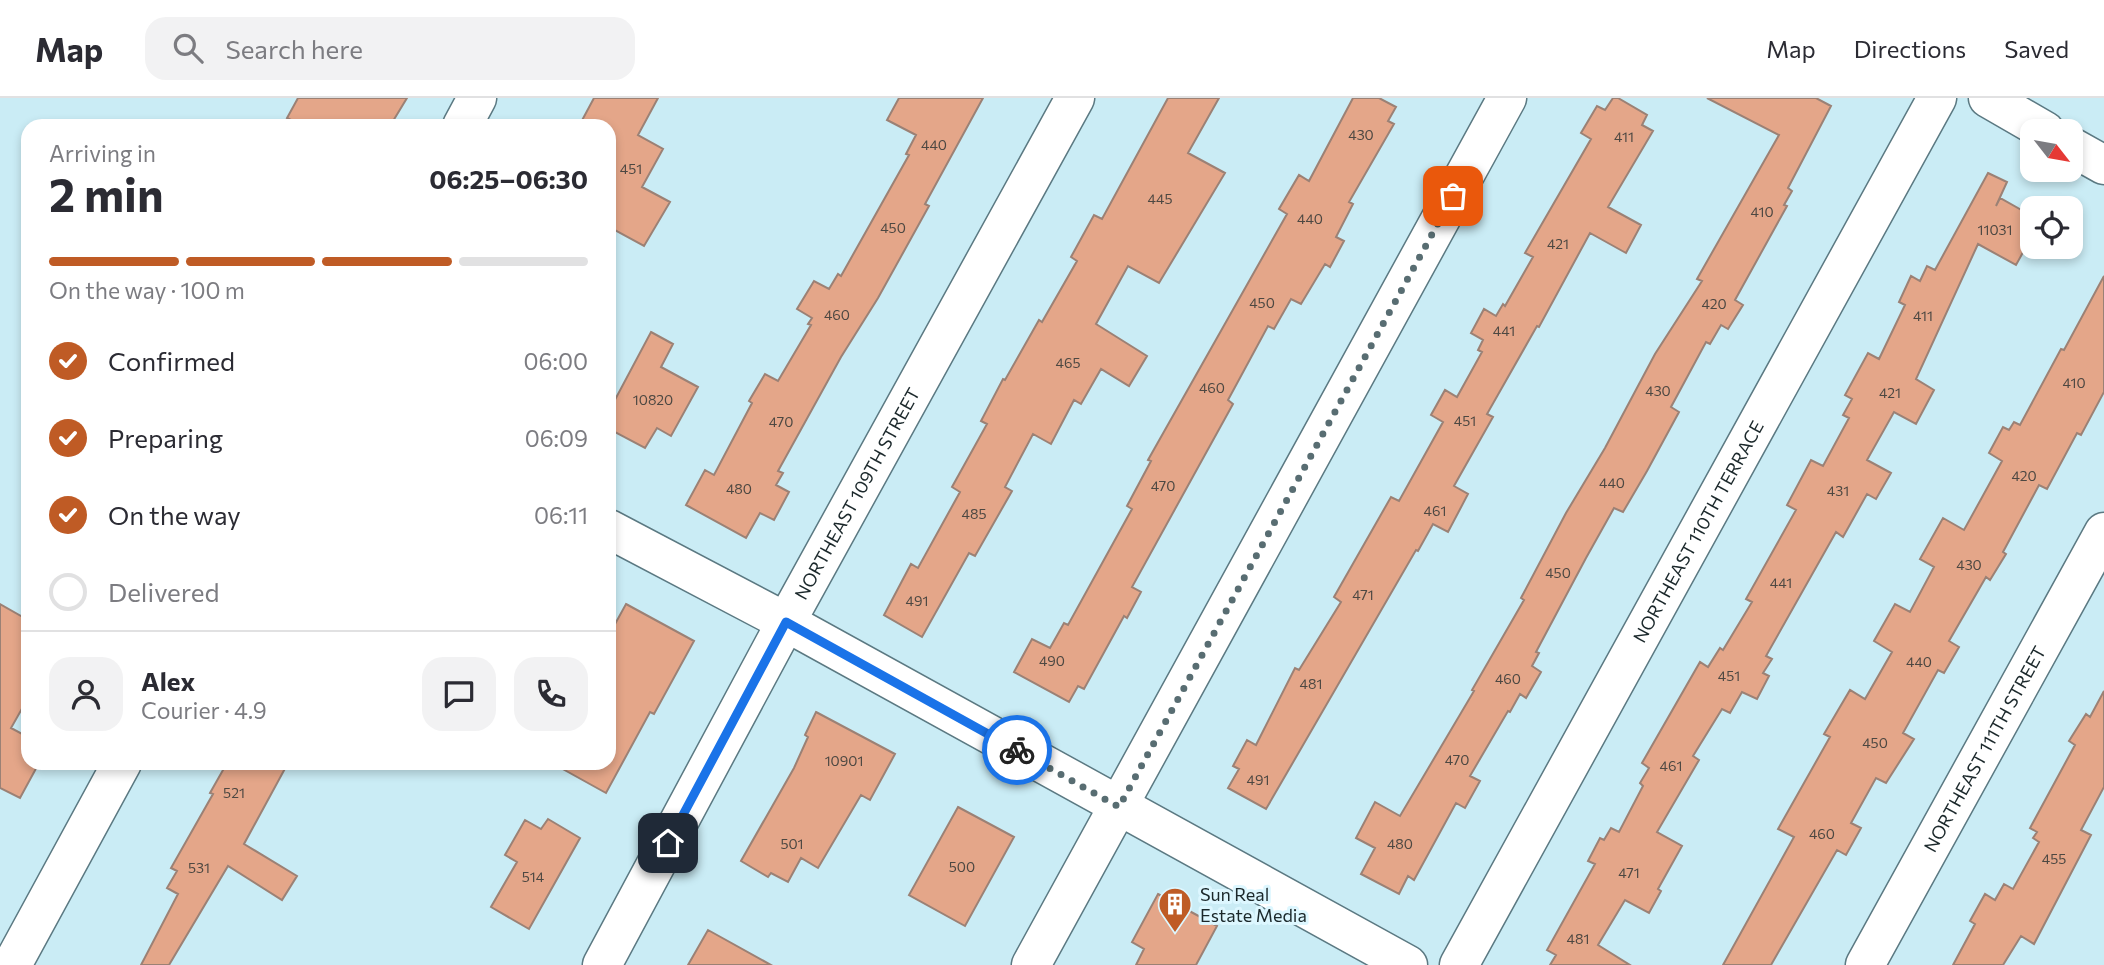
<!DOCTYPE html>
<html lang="en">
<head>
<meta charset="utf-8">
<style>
  :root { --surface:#fff; --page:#f2f2f3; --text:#2b2b33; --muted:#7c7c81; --line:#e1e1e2; --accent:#bf5b25 }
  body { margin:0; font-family:Commissioner,sans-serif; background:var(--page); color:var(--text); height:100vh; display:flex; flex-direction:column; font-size:26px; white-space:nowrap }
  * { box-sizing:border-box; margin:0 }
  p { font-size:23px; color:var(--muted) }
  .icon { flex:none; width:38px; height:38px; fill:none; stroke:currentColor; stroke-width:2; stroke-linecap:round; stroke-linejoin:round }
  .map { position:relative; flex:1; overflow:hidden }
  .panel { position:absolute; left:21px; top:21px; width:595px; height:651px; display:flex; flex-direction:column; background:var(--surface); border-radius:21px; box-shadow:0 4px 10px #0003 }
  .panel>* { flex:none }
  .needle { width:46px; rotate:121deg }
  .tools { position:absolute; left:2020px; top:21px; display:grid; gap:14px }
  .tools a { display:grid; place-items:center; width:63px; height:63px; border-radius:14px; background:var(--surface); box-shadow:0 4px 10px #0003; font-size:35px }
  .pin { position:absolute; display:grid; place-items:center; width:60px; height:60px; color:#fff; margin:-30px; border-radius:14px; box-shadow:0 4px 10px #0006 }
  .courier { position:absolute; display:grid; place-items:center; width:70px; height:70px; margin:-35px; border:5px solid #1a73e8; border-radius:50%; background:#fff; color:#222; box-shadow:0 2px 9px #0007 }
  .headline em { font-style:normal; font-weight:700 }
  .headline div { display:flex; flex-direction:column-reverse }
  .headline { display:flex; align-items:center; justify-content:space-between; height:119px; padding:0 28px }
  h1 { font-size:46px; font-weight:700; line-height:52px }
  .bar { display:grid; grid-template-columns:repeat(4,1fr); gap:10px 7px; align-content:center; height:84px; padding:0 28px }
  .bar i { height:9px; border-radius:5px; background:var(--line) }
  .bar .selected { background:var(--accent) }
  .bar p { grid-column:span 4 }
  .line { display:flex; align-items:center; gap:18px; padding:0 28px; border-top:2px solid var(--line) }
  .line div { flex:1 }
  .round { display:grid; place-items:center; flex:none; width:74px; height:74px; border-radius:21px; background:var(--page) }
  ol { padding:0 28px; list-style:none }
  li { display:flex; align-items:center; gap:21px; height:77px }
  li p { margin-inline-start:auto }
  li .icon { padding:7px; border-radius:50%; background:var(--accent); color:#fff; stroke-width:4 }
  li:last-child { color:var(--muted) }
  li i { width:38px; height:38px; border:4px solid var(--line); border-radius:50% }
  header { display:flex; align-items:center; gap:42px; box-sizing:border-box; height:98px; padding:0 35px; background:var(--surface); border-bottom:2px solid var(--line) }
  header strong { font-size:33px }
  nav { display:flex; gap:38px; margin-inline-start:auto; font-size:24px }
  .search { width:490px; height:63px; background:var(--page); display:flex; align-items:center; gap:18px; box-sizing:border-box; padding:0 24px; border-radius:21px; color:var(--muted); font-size:26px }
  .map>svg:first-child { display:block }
  .building { fill:#e4a689; stroke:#9b8175; stroke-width:2 }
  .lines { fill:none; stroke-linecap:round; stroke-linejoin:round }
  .street-casing { stroke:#5b7982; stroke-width:41 }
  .secondary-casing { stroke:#5b7982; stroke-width:41 }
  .street { stroke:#fff; stroke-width:38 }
  .secondary { stroke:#fff; stroke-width:38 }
  .done { stroke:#586d72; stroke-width:7; stroke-dasharray:0 12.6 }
  .route { stroke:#1a73e8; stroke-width:9 }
  .labels { text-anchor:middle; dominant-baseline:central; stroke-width:6; stroke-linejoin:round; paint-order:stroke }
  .number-label { font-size:14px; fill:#4d4842 }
  .street-label { font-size:18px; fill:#1b282b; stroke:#ddf7ff }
  .poi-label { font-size:18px; fill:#1b282b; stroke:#ddf7ff; text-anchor:start }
</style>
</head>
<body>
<header>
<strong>Map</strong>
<div class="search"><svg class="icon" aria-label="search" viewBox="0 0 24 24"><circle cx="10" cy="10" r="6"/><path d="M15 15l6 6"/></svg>Search here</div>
<nav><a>Map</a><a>Directions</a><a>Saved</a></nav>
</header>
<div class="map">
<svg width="2104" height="867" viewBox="0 0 2104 867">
  <rect width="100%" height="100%" fill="#caecf5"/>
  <path class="building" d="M298,0H407L390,28H303L287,20Z
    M594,0H658L638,37L663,51L642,89L670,104L644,148L609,129V28H579Z
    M899,0H983L925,106L929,108L878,200L841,259L778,373L783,375L776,387L789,394L774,422L760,415L746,440L686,407L705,372L714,377L752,305L749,303L765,276L778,283L811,227L808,226L812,220L797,211L814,183L829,191L838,176L841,178L909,57L906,56L916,37L887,22Z
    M1168,0H1219L1188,55L1225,75L1159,185L1128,168L1096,226L1147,258L1129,288L1101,271L1081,306L1074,302L1051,346L1033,336L1005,389L1012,393L975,458L969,455L922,539L884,517L911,466L918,470L960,394L952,389L987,326L981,323L1003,281L1005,282L1039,222L1042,224L1077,163L1071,159L1094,117L1102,121Z
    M1353,0H1379L1396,9L1388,23L1394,26L1349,104L1353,106L1336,139L1344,143L1330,169L1325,166L1301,206L1291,201L1274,231L1268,228L1228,302L1233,306L1132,489L1141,494L1127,520L1124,518L1084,591L1078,588L1069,604L1014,574L1032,541L1050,550L1064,525L1068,527L1132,411L1127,408L1151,363L1148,362L1287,116L1279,111L1299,77L1309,83Z
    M1613,0H1618L1647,17L1642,27L1653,33L1608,109L1641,127L1626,155L1590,135L1539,229L1537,228L1487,316L1493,319L1454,388L1468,396L1448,434L1433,426L1418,453L1416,452L1266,711L1228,690L1239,671L1233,668L1247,642L1256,647L1295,570L1299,572L1341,504L1334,499L1391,399L1399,403L1443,324L1431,317L1445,292L1457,299L1482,254L1478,252L1483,242L1471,235L1484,211L1496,218L1503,206L1505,208L1533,159L1525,155L1591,41L1581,35L1597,8L1605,12Z
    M1707,0H1816L1831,8L1788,90L1792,93L1784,107L1787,108L1735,202L1743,207L1728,231L1721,227L1710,246L1706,244L1671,309L1679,314L1647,373L1623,414L1614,410L1586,460L1536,554L1539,555L1532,568L1541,574L1526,600L1520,596L1510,614L1508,613L1470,678L1480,683L1465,710L1456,705L1414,782L1408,778L1399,796L1361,776L1375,750L1356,740L1375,704L1400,718L1474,593L1472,592L1524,502L1521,500L1566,415L1605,350L1655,256L1702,183L1697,181L1779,37Z
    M1988,75L2007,84L1996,108L2000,100L2032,118V138L2016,167L1978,146L1916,281L1934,292L1916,326L1894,314L1867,362L1891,375L1876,401L1867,396L1843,439L1836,434L1766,558L1772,561L1763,575L1769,578L1757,601L1742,594L1730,615L1722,611L1693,658L1699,662L1657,734L1682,748L1658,791L1661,793L1649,815L1625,802L1598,847L1630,867H1550L1556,857L1547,852L1595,766L1588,763L1600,740L1604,742L1611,730L1619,734L1643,688L1640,685L1649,670L1642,665L1700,564L1708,569L1720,550L1723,552L1752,504L1746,501L1796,412L1787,407L1811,362L1823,368L1849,320L1843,317L1852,301L1845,297L1868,255L1879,261L1905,207L1899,204L1911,178L1920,183L1927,168L1935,172Z
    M2104,178V294L2081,337L2077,335L2047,391L2039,387L2003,454L2006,456L1990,482L1986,479L1949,543L1959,549L1944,575L1938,572L1903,635L1914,641L1886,685L1876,680L1851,725L1861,730L1846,757L1837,752L1771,867H1723L1794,739L1778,731L1830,639L1824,636L1850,592L1865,601L1892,554L1874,543L1895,506L1910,514L1934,469L1920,461L1943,420L1964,432L2002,363L1989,355L2003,329L2009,332L2014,324L2020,327L2061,251L2064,252Z
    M651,234L673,246L661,269L698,289L671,338L657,330L645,350L609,331V313Z
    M0,506L28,522V600L11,630L28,639V665H39L20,700L0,690Z
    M626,506L694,543L654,616L650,614L606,695L552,665H609V537Z
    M2104,593V689L2081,732L2091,737L2034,846L2021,838L2003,867H1953L1975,826L1970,823L1985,796L1995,802L2004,786L2013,791L2039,744L2033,740L2037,734L2030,730L2075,647L2069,643L2086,616L2090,619Z
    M816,614L895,656L870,702L861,697L818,770L801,760L788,784L771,775L768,779L741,763L794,670L808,639L805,637Z
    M227,665H288L244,746L297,778L282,802L228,768L169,867H141L178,796L167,790L177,773L171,770L213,696L210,695Z
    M958,709L1014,739L965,828L909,797Z
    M548,721L580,740L529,831L491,809L517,764L505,757L525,722L541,731Z
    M1158,796L1217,828L1196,867H1136L1144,851L1132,844Z
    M708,832L771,867H688Z"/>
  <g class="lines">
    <defs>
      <g id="street">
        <path d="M1988,0L2045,33"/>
        <path d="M462,28L477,0"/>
        <path d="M2070,48L2104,67"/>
        <path d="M609,431L786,524L1408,867"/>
        <path d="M12,867L122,665"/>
        <path id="s1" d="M602,867L786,524L1075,0"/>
        <path d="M1031,867L1507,0"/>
        <path id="s2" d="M1459,867L1937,0"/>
      </g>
      <g id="secondary">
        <path id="s3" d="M1865,867L2104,434"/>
      </g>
    </defs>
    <use href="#street" class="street-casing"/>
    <use href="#secondary" class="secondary-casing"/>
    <use href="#street" class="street"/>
    <use href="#secondary" class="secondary"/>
  </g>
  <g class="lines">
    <path class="done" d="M1017,652L1119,709L1453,98"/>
    <path class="route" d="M668,745L786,524L1017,652"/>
  </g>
  <defs>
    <symbol id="building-pin" viewBox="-11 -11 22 30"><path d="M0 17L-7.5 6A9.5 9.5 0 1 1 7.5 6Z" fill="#bf5b25" stroke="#ddf7ff"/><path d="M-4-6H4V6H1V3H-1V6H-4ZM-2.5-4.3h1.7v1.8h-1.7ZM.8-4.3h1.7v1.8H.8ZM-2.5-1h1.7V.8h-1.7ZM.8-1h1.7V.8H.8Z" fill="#fff"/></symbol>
  </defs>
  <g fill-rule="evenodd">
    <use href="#building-pin" x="1156" y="787" width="38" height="52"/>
  </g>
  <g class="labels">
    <g class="number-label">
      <text x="1361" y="36">430</text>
      <text x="1624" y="38">411</text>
      <text x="934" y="46">440</text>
      <text x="631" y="70">451</text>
      <text x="1160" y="100">445</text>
      <text x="1762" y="113">410</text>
      <text x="1310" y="120">440</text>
      <text x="893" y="129">450</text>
      <text x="1995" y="131">11031</text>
      <text x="1558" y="145">421</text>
      <text x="1262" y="204">450</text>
      <text x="1714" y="205">420</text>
      <text x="837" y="216">460</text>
      <text x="1923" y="217">411</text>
      <text x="1504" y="232">441</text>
      <text x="1068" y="264">465</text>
      <text x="2074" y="284">410</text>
      <text x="1212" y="289">460</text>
      <text x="1658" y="292">430</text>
      <text x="1890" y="294">421</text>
      <text x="653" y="301">10820</text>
      <text x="1465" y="322">451</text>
      <text x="781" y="323">470</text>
      <text x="2024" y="377">420</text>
      <text x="1612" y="384">440</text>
      <text x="1163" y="387">470</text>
      <text x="739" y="390">480</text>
      <text x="1838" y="392">431</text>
      <text x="1435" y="412">461</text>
      <text x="974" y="415">485</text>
      <text x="1969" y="466">430</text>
      <text x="1558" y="474">450</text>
      <text x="1781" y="484">441</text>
      <text x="1363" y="496">471</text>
      <text x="917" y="502">491</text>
      <text x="1052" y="562">490</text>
      <text x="1919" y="563">440</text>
      <text x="1729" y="577">451</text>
      <text x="1508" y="580">460</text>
      <text x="1311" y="585">481</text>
      <text x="1875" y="644">450</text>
      <text x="1457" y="661">470</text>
      <text x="844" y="662">10901</text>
      <text x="1671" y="667">461</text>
      <text x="1258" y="681">491</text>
      <text x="234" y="694">521</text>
      <text x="1822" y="735">460</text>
      <text x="792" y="745">501</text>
      <text x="1400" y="745">480</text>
      <text x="2054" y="760">455</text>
      <text x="962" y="768">500</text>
      <text x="199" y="769">531</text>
      <text x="1629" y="774">471</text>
      <text x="533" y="778">514</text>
      <text x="1578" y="840">481</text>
    </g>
    <g class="street-label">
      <text stroke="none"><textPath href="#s1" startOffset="536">NORTHEAST 109TH STREET</textPath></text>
      <text stroke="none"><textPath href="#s2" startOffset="495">NORTHEAST 110TH TERRACE</textPath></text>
      <text stroke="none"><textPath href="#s3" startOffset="247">NORTHEAST 111TH STREET</textPath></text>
    </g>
    <g class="poi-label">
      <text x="1200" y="796">Sun Real<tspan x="1200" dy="21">Estate Media</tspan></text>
    </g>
  </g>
</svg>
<div class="tools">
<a><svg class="needle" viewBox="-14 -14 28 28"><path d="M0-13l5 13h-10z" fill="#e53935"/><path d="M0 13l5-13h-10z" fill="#7c7c81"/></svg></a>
<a><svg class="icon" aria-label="locate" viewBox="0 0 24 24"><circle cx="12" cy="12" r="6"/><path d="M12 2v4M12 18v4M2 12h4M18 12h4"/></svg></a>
</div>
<div class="pin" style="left:1453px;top:98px;background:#ea580c"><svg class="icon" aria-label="bag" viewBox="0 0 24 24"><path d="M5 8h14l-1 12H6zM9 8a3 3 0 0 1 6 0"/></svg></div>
<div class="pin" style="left:668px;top:745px;background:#1f2937"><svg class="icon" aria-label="home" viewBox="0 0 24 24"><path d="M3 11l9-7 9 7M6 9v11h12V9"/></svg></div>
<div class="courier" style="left:1017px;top:652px"><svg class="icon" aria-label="bike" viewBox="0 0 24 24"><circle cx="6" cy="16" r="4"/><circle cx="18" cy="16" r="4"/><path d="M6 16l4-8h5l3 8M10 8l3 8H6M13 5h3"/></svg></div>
<section class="panel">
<div class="headline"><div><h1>2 min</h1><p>Arriving in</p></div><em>06:25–06:30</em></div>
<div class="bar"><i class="selected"></i><i class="selected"></i><i class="selected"></i><i></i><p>On the way · 100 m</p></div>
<ol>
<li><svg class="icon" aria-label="check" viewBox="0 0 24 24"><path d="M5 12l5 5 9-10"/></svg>Confirmed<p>06:00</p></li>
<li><svg class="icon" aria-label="check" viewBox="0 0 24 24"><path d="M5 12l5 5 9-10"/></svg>Preparing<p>06:09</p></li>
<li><svg class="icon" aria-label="check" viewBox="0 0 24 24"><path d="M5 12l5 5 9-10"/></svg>On the way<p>06:11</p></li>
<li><i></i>Delivered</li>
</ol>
<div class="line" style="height:126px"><a class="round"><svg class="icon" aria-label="person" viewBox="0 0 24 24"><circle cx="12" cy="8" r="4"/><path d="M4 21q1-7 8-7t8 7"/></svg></a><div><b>Alex</b><p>Courier · 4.9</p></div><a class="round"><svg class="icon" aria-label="chat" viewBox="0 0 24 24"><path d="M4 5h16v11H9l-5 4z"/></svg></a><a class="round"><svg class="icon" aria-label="phone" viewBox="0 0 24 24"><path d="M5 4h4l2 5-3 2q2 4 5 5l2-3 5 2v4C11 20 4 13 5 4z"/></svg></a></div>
</section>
</div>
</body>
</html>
